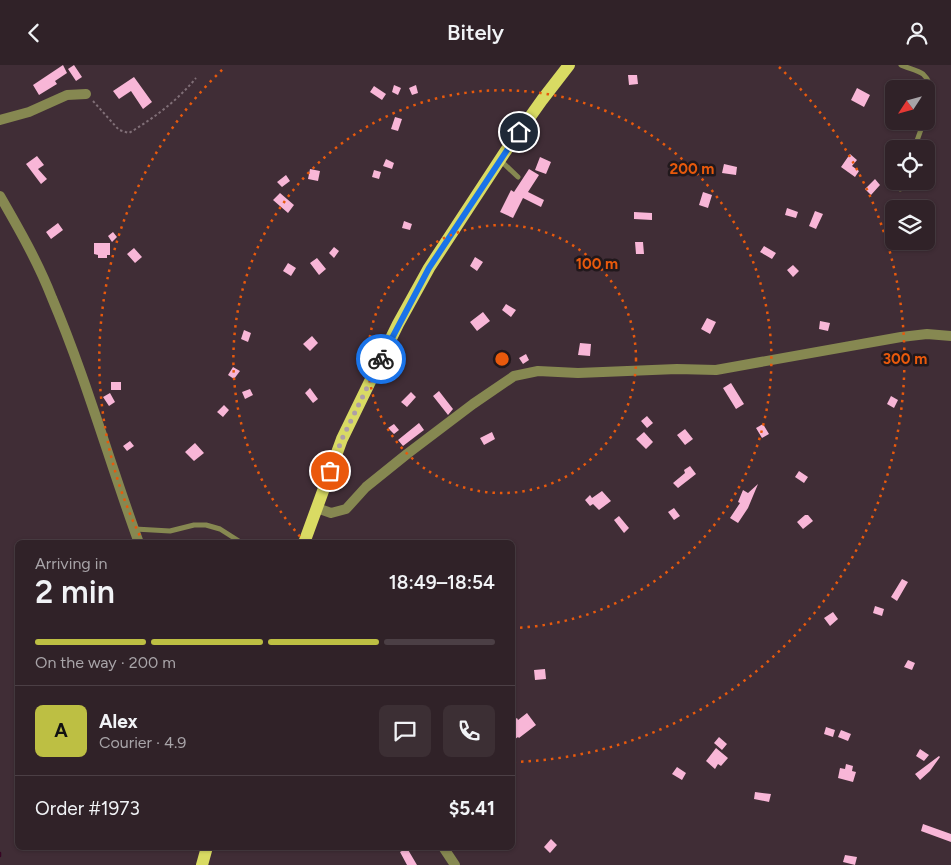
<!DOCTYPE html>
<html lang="en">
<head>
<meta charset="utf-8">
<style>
  :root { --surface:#302228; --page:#3c2f34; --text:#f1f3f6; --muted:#a8a4a8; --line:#4b3f45; --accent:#bdbf43 }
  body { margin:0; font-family:Figtree,sans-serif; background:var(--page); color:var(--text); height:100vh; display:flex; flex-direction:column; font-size:19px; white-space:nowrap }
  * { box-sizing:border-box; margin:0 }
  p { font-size:16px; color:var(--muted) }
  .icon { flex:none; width:28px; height:28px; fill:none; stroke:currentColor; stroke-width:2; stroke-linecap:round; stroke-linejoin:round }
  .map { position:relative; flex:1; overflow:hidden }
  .side { position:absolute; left:15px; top:475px; width:500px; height:310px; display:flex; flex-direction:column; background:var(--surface); border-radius:8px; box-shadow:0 1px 4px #0004,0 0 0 1px var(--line) }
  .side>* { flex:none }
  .needle { width:32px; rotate:234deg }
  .controls { position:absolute; left:885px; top:15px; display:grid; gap:10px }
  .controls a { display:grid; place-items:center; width:50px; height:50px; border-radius:8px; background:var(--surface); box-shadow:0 1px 4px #0004,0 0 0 1px var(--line); font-size:25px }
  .pin { position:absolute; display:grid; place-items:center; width:42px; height:42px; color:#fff; margin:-21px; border:2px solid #fff; border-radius:50%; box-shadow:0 1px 5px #0007 }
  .courier { position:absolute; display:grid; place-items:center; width:50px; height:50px; margin:-25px; border:4px solid #1a73e8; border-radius:50%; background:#fff; color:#222; box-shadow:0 1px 6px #0007 }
  .summary em { font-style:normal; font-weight:600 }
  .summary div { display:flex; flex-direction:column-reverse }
  .summary { display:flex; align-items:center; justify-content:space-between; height:85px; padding:0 20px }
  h1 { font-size:32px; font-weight:600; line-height:38px }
  .bar { display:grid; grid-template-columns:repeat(4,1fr); gap:8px 5px; align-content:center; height:60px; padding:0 20px }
  .bar i { height:6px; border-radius:4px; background:var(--line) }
  .bar .active { background:var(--accent) }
  .bar p { grid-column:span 4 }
  .line { display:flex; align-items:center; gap:12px; padding:0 20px; border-top:1px solid var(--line) }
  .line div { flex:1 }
  .round { display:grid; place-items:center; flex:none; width:52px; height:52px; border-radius:8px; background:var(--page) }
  header { display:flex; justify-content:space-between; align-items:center; height:65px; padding:0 20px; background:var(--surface); font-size:22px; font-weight:600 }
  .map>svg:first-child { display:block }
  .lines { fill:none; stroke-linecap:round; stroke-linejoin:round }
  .stream { stroke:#370524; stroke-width:2.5 }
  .building { fill:#f8b6d7 }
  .path { stroke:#806f77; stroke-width:2; stroke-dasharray:2.5 2.5; stroke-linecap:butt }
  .lane { stroke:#868851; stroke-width:5 }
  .street { stroke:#868851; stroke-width:10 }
  .primary { stroke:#d9db63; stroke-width:12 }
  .done { stroke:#ae9fa6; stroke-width:5; stroke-dasharray:0 9 }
  .route { stroke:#1a73e8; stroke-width:6 }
  .ring { fill:none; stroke:#e8590c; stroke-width:2.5; stroke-dasharray:2.5 5 }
  .centre { fill:#e8590c; stroke:#21181c; stroke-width:2.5 }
  .ring-label { font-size:15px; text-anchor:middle; font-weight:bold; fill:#e8590c; stroke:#21181c; stroke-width:5; stroke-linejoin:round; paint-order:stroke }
</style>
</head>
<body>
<header><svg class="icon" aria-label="back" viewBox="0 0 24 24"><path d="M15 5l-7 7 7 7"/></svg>Bitely<svg class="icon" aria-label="person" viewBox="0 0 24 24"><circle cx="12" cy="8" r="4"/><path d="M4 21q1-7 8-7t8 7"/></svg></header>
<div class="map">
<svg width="951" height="800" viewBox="0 0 951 800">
  <rect width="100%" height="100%" fill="#402d36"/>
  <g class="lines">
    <path class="stream" d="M0,788V791"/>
  </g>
  <path class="building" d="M63,0L67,8L55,16L57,19L39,30L33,20Z
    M74,0L82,12L76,16L68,4Z
    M628,10H637L638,19L629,20Z
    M134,12L152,37L143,44L131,26L119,34L113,26Z
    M394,20L401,23L398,30L392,27Z
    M416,20L418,28L412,30L409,23Z
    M374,21L386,29L382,35L370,27Z
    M857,23L870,30L864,42L851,35Z
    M395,52L402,54L398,66L391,64Z
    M850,89L857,95L852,101L859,106L855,112L841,102Z
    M37,91L44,100L38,104L47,114L41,119L26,99Z
    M540,92L551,97L546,109L535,105Z
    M386,94L394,98L392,104L383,101Z
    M724,99L737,102L736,110L722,108Z
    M310,104L320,106L318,116L308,114Z
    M529,104L539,110L528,127L544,135L541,142L523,133L513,153L500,147L511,125L514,127Z
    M374,105L381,107L379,114L372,112Z
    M286,110L290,116L282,122L277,117Z
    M875,114L880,120L871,130L865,124Z
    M703,127L712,130L708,143L699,140Z
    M280,128L294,140L288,148L273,135Z
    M787,143L798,147L796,153L785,150Z
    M815,146L823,149L816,164L809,161Z
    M634,147L652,148V155L634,154Z
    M404,156L412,159L410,165L402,163Z
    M58,158L63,165L51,174L46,167Z
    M113,167L117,172L112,177L108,171Z
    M635,177H643L644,189H636Z
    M94,178H110V190H107V193H98V190L94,189Z
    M764,181L776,188L772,194L760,187Z
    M334,182L339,186L334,193L329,188Z
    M134,183L142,192L135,198L127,189Z
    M475,192L483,197L477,206L470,201Z
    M317,193L326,204L319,210L310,198Z
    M288,198L296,203L291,211L283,206Z
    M793,200L799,206L793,212L787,205Z
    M506,239L516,245L511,252L502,245Z
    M483,247L490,256L477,266L470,257Z
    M707,253L716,257L710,269L701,264Z
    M820,256L830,258L828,266L819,264Z
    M244,265L251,268L248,277L241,274Z
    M312,271L318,278L310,286L303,279Z
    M580,278L591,279L590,291L578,290Z
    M526,289L529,295L523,299L519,293Z
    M233,302L240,306L234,314L228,310Z
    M111,317H121V325H111Z
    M731,318L744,339L736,344L723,323Z
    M310,323L318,334L313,338L305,328Z
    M250,324L253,330L245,334L242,327Z
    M439,326L453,344L448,350L433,331Z
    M411,327L416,332L407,342L401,337Z
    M110,328L115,337L109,341L103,332Z
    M891,331L898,335L894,343L887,339Z
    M224,340L229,345L223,352L217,347Z
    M647,351L653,358L647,363L641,356Z
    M419,358L424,365L403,381L398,375Z
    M394,359L399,365L394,369L388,363Z
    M763,359L769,369L762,373L756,363Z
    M685,364L693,374L685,380L677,370Z
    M492,367L495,374L484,380L480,373Z
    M644,367L653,377L646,384L636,374Z
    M130,376L134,381L127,386L123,381Z
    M195,378L204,388L194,396L185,387Z
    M690,401L696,409L678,423L673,418L685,408L684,405Z
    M799,406L808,412L804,418L795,412Z
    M758,419L748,443L738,458L730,453L740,438L738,437L743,425L748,428Z
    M602,426L611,436L599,445L593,439L590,441L585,435L590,430L592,433Z
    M674,443L680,451L674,455L668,447Z
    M805,450H808L813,456L803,464L797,457Z
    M619,451L629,463L624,468L614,455Z
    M902,514L908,517L897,536L891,532Z
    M875,541L884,544L882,551L873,548Z
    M833,547L838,554L830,561L824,553Z
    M908,595L915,598L912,605L904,602Z
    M545,604L546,614L535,615L534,605Z
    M527,648L536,660L519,673L518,672L512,676V656L517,653L518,655Z
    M826,662L835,665L833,672L824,669Z
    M841,665L851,669L848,676L838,672Z
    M719,672L727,679L722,685L714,678Z
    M716,683L728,693L721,701L718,699L715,704L706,696Z
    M920,684L929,690L924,696L916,691Z
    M939,691L940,692L930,706L920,715L915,709Z
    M846,699L853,701L852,706L856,707L853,717L838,713L840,703L845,704Z
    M677,702L686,708L682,715L672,709Z
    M755,727L771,729L769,737L754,734Z
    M923,759L951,769V777L921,766Z
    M551,774L557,780L550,788L544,782Z
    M407,783L417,800H407L400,787Z
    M845,790L857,792L855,800L843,797Z"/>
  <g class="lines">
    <path class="path" d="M93,36L119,65L129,68C154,53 177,36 196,13"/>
    <path class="lane" d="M901,0C907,3 918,5 923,9C935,20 931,38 926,51
      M914,84L924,56
      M500,95L518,112
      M900,124L903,116
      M135,464L170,466L194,460H206L220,464L242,478"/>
    <path class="street" d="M0,55L29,47L67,30L86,29
      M0,131C19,164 38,197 52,233C86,313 109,396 139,478
      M317,443L331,448L346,444L366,422L407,389L473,339L514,311L538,306L578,308L677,304L716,305L901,272L927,269L951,271
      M443,782L455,800"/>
    <path class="primary" d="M304,478L342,374L398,259L429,203L505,87L542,35L569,0
      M202,800L207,782"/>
  </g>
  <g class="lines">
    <path class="done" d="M330,406L342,374L381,294"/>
    <path class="route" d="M381,294L429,203L519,67"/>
  </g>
  <g class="ring">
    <circle cx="502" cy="294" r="134"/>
    <path d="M305 477A269 269 0 1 1 514 563"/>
    <path d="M143 477A403 403 0 0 1 225 2M779 2A403 403 0 0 1 513 697"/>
  </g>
  <circle cx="502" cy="294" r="8" class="centre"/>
  <g class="ring-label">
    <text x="692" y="109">200 m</text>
    <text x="597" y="204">100 m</text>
    <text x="905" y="299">300 m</text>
  </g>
</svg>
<div class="controls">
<a><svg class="needle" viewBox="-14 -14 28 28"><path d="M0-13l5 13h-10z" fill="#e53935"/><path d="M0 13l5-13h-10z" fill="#a8a4a8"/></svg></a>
<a><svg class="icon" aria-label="locate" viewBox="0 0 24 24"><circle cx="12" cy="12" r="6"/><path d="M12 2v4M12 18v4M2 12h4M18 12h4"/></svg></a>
<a><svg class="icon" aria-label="layers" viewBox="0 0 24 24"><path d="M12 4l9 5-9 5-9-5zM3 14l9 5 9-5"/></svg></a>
</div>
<div class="pin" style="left:330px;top:406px;background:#ea580c"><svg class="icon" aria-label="bag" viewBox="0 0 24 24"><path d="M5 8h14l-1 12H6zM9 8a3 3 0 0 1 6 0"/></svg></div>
<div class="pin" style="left:519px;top:67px;background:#1f2937"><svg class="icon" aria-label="home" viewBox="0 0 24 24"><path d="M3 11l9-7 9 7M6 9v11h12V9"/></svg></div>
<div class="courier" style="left:381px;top:294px"><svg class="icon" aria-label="bike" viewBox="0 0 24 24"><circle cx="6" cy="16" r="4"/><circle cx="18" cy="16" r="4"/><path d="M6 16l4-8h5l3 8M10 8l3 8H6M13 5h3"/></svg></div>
<section class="side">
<div class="summary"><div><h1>2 min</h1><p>Arriving in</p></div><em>18:49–18:54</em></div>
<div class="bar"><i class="active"></i><i class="active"></i><i class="active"></i><i></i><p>On the way · 200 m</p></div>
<div class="line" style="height:90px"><b class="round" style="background:var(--accent);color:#111">A</b><div><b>Alex</b><p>Courier · 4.9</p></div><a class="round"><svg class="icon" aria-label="chat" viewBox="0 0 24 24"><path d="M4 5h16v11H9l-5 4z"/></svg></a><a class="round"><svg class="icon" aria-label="phone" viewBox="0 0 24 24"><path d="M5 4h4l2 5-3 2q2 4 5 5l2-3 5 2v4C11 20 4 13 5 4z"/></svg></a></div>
<div class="line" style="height:65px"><div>Order #1973</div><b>$5.41</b></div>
</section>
</div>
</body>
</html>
